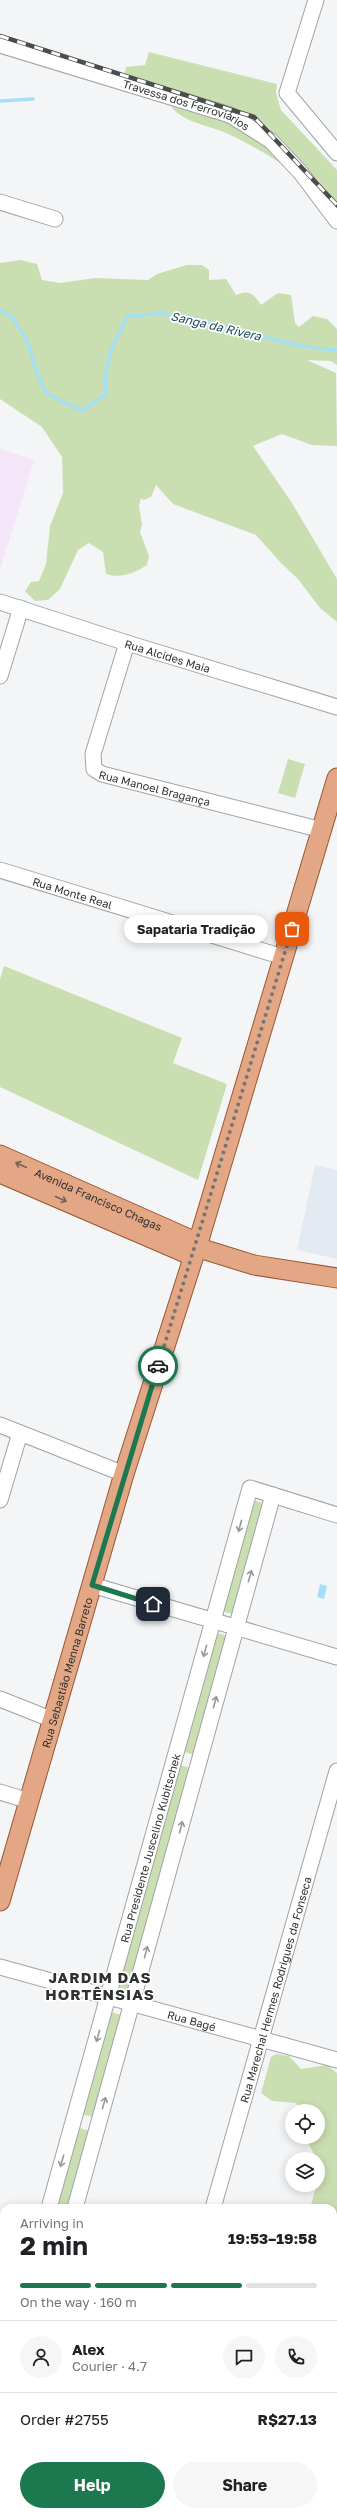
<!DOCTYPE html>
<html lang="en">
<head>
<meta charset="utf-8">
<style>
  :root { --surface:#fff; --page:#f6f6f6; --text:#202124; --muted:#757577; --line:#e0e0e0; --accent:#1c784e }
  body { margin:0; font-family:"Golos Text",sans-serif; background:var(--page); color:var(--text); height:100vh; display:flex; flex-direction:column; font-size:15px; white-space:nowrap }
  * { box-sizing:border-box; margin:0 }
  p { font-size:13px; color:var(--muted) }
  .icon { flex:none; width:22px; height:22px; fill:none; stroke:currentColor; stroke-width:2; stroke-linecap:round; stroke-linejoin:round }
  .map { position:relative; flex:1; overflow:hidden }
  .details { position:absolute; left:0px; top:2204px; width:337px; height:312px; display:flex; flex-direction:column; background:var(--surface); border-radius:12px 12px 0 0; box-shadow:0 2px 10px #0003 }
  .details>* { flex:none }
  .fabs { position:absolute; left:285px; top:2104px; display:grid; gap:8px }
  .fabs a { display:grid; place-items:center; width:40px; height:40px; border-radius:50%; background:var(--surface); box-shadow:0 2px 10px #0003; font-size:20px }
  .pin { position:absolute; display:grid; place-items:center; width:34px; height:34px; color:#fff; margin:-17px; border-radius:8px; box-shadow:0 2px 6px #0006 }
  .courier { position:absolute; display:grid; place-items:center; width:40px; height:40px; margin:-20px; border:3px solid #1c784e; border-radius:50%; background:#fff; color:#222; box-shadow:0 1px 5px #0007 }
  .bubble { position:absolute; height:28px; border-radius:14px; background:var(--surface); box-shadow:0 2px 10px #0003; font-size:13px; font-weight:700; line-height:28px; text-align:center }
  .summary em { font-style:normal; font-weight:700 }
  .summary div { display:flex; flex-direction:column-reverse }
  .summary { display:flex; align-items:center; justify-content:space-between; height:68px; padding:0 20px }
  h1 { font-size:26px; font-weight:700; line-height:30px }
  .bar { display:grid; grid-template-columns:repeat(4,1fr); gap:6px 4px; align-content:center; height:48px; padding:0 20px }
  .bar i { height:5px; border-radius:3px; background:var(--line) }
  .bar .current { background:var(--accent) }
  .bar p { grid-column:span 4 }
  .line { display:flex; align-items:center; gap:10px; padding:0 20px; border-top:1px solid var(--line) }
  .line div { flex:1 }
  .round { display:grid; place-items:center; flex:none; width:42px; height:42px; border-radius:21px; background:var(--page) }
  .primary-button { display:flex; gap:8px; margin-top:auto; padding:8px 20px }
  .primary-button a { flex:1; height:46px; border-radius:24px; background:var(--accent); color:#fff; font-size:16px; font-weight:700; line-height:46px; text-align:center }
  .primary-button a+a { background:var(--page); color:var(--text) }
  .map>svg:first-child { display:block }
  .built { fill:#e3eaf1 }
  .medical { fill:#f4e5f8 }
  .green { fill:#cadfb1 }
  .water { fill:#a5dff6 }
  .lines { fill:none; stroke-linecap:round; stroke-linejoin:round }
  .stream { stroke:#a5dff6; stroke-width:3.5 }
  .minor-casing { stroke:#a2a3a4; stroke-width:17 }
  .major-casing { stroke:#995732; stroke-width:21 }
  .minor { stroke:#fff; stroke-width:15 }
  .major { stroke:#e4a785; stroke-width:19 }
  .rail-casing { stroke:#4b4c4c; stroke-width:4.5 }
  .rail { stroke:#fff; stroke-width:3; stroke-dasharray:9; stroke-linecap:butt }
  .oneway { stroke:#776052 }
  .oneway2 { stroke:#979898 }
  .done { stroke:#747576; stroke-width:4; stroke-dasharray:0 7.2 }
  .route { stroke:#1c784e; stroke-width:5 }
  .labels { text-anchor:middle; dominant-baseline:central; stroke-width:3.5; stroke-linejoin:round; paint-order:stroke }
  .street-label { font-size:11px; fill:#2f3030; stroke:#fff }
  .water-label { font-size:12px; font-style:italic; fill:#184959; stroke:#fff }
  .district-label { font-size:15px; font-weight:bold; letter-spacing:1px; fill:#2f3030; stroke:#fff }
</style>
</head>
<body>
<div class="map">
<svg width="337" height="2516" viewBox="0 0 337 2516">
  <rect width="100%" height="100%" fill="#f4f5f7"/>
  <path class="built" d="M315,1165L337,1170V1259L297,1250Z"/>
  <path class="medical" d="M0,449L34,460L0,570Z"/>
  <path class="green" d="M149,52L277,84L276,93L281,110L337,170V211L269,137L123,79L126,67L145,65Z
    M171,107C190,108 214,109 232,119C255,132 275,155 296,173C273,158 250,144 226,133C208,125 185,123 171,107Z
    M21,260L37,264L42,280L60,283L95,278L148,280L157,274L187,265H202L209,270V280L226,279L236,295C249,289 254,294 261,305L278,293L291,295L295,323L299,327L313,316L327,319L337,329V365L331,361L307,360L336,373L337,446L312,445L282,434L253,446L292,503L337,579V622L320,608L298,579L281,563L256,535L173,504L156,485L151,497L144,500L141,498L139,506L142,524L140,532L149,556L147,565C134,573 121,579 106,574L103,552L89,543L78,550L60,589L48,600L35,601L25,591L31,582L39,581L46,564L50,526L63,493L62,457L42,427L0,399V263Z
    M288,759L305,764L295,798L278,793Z
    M4,966L182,1038L173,1063L227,1084L198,1180L0,1087V979Z
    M252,1500L264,1503L233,1614L221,1611Z
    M215,1632L227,1636L194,1755L182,1751Z
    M179,1765L191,1768L129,1990L117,1987Z
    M110,2012L122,2015L93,2117L81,2114Z
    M276,2054L289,2056L301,2069L327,2065L337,2073V2301L333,2313V2208H310L322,2167L306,2140V2137H318V2111H302L296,2103L272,2101L261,2093L271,2057Z
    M77,2127L89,2131L67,2208H54Z
    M0,2418L4,2419V2433L0,2447Z"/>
  <path class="water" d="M320,1584L327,1586L324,1599L317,1597Z"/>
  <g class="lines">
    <path class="stream" d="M0,101L33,99
      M0,309L12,317L27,340L37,373L46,393L82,411L106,394C103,364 113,342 128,316C139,316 152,313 164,314C223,320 278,347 337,350
      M333,2374L337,2372
      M333,2489H335L337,2483
      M225,2516L228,2512
      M295,2516L296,2512"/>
    <defs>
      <g id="minor">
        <path d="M316,0L287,93L337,153"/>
        <path id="s1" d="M0,45L230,115L271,141L301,173L337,221"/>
        <path d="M0,202L55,219"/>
        <path id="s2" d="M0,602L127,643L337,707"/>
        <path id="s3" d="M127,643L93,754L94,769L102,774L322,830"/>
        <path d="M0,676L21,608"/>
        <path id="s4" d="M0,870L283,957"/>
        <path d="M0,1425L124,1474"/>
        <path d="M0,1500L20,1433"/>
        <path d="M92,1585L337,1657"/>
        <path d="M0,1699L53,1720"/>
        <path d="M0,1792L29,1801"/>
        <path id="s5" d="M0,1967L337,2060"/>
        <path id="s6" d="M49,2208L250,1488L337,1515"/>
        <path d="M75,2208L273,1495"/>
        <path id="s7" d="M213,2208L337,1771"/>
        <path d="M0,2379L4,2365"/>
        <path d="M0,2410L4,2411"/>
        <path d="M0,2470L4,2458"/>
        <path d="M125,2516L126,2512"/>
      </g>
      <g id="major">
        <path id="s8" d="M0,1155L198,1243"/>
        <path d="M0,1173L193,1256"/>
        <path d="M196,1247L254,1265L337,1278"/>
        <path id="s9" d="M0,1901L124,1474L198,1243L337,778"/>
      </g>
    </defs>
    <use href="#minor" class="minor-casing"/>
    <use href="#major" class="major-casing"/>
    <use href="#minor" class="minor"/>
    <use href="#major" class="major"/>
    <defs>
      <path id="rail" d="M0,36L254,117L337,205"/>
    </defs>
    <use href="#rail" class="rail-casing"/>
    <use href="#rail" class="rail"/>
  </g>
  <defs><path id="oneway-shaft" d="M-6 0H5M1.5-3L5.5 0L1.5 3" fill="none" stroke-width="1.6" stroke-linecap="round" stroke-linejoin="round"/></defs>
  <g class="oneway">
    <use href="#oneway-shaft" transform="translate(21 1165) rotate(-156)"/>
    <use href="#oneway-shaft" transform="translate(61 1199) rotate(24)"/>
  </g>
  <g class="oneway2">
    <use href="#oneway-shaft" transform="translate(240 1526) rotate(105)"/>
    <use href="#oneway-shaft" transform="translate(250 1576) rotate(-74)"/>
    <use href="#oneway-shaft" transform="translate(205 1651) rotate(106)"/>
    <use href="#oneway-shaft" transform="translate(215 1702) rotate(-75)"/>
    <use href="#oneway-shaft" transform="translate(181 1827) rotate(-75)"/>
    <use href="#oneway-shaft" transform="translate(146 1952) rotate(-75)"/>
    <use href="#oneway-shaft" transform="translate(98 2036) rotate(106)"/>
    <use href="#oneway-shaft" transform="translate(104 2103) rotate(-74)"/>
    <use href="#oneway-shaft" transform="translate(62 2161) rotate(106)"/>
  </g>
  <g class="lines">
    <path class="done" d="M158,1366L292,929"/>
    <path class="route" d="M153,1604L92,1585L158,1366"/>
  </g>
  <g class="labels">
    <g class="street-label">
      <text stroke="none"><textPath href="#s1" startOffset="196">Travessa dos Ferroviários</textPath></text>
      <text stroke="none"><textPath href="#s2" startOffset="176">Rua Alcides Maia</textPath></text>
      <text stroke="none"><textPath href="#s3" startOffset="195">Rua Manoel Bragança</textPath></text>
      <text stroke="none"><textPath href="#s4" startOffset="76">Rua Monte Real</textPath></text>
      <text stroke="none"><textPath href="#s8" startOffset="108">Avenida Francisco Chagas</textPath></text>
      <text stroke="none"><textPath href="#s9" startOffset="238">Rua Sebastião Menna Barreto</textPath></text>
      <text stroke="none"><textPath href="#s6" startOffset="374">Rua Presidente Juscelino Kubitschek</textPath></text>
      <text stroke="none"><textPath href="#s7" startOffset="227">Rua Marechal Hermes Rodrigues da Fonseca</textPath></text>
      <text stroke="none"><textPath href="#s5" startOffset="199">Rua Bagé</textPath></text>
    </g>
    <g class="water-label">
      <text transform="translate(216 326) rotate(13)">Sanga da Rivera</text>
    </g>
    <g class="district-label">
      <text x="100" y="1977">JARDIM DAS<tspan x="100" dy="17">HORTÊNSIAS</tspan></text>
    </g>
  </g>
</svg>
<div class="fabs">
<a><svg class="icon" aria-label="locate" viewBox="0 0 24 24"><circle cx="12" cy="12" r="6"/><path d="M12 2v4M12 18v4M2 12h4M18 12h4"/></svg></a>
<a><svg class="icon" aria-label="layers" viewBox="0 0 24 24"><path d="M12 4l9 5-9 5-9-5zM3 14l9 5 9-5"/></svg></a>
</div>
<div class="pin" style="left:292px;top:929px;background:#ea580c"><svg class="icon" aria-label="bag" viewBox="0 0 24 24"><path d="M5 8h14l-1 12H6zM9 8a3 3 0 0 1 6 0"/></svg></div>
<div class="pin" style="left:153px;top:1604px;background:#1f2937"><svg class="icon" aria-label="home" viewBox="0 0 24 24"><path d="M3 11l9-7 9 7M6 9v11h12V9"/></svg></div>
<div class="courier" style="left:158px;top:1366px"><svg class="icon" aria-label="car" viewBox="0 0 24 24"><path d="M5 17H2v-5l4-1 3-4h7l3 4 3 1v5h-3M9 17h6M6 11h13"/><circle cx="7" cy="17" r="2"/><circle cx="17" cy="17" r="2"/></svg></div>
<div class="bubble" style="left:124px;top:915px;width:144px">Sapataria Tradição</div>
<section class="details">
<div class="summary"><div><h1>2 min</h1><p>Arriving in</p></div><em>19:53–19:58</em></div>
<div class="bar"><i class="current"></i><i class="current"></i><i class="current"></i><i></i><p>On the way · 160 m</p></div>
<div class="line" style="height:72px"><a class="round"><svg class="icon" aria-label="person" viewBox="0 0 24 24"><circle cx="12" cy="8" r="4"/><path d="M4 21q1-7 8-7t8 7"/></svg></a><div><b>Alex</b><p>Courier · 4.7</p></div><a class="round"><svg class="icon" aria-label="chat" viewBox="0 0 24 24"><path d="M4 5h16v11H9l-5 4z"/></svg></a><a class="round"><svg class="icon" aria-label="phone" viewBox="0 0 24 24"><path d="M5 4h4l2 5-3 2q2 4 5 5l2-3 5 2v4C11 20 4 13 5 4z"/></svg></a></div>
<div class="line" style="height:52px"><div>Order #2755</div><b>R$27.13</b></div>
<div class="primary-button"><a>Help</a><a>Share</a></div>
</section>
</div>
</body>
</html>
